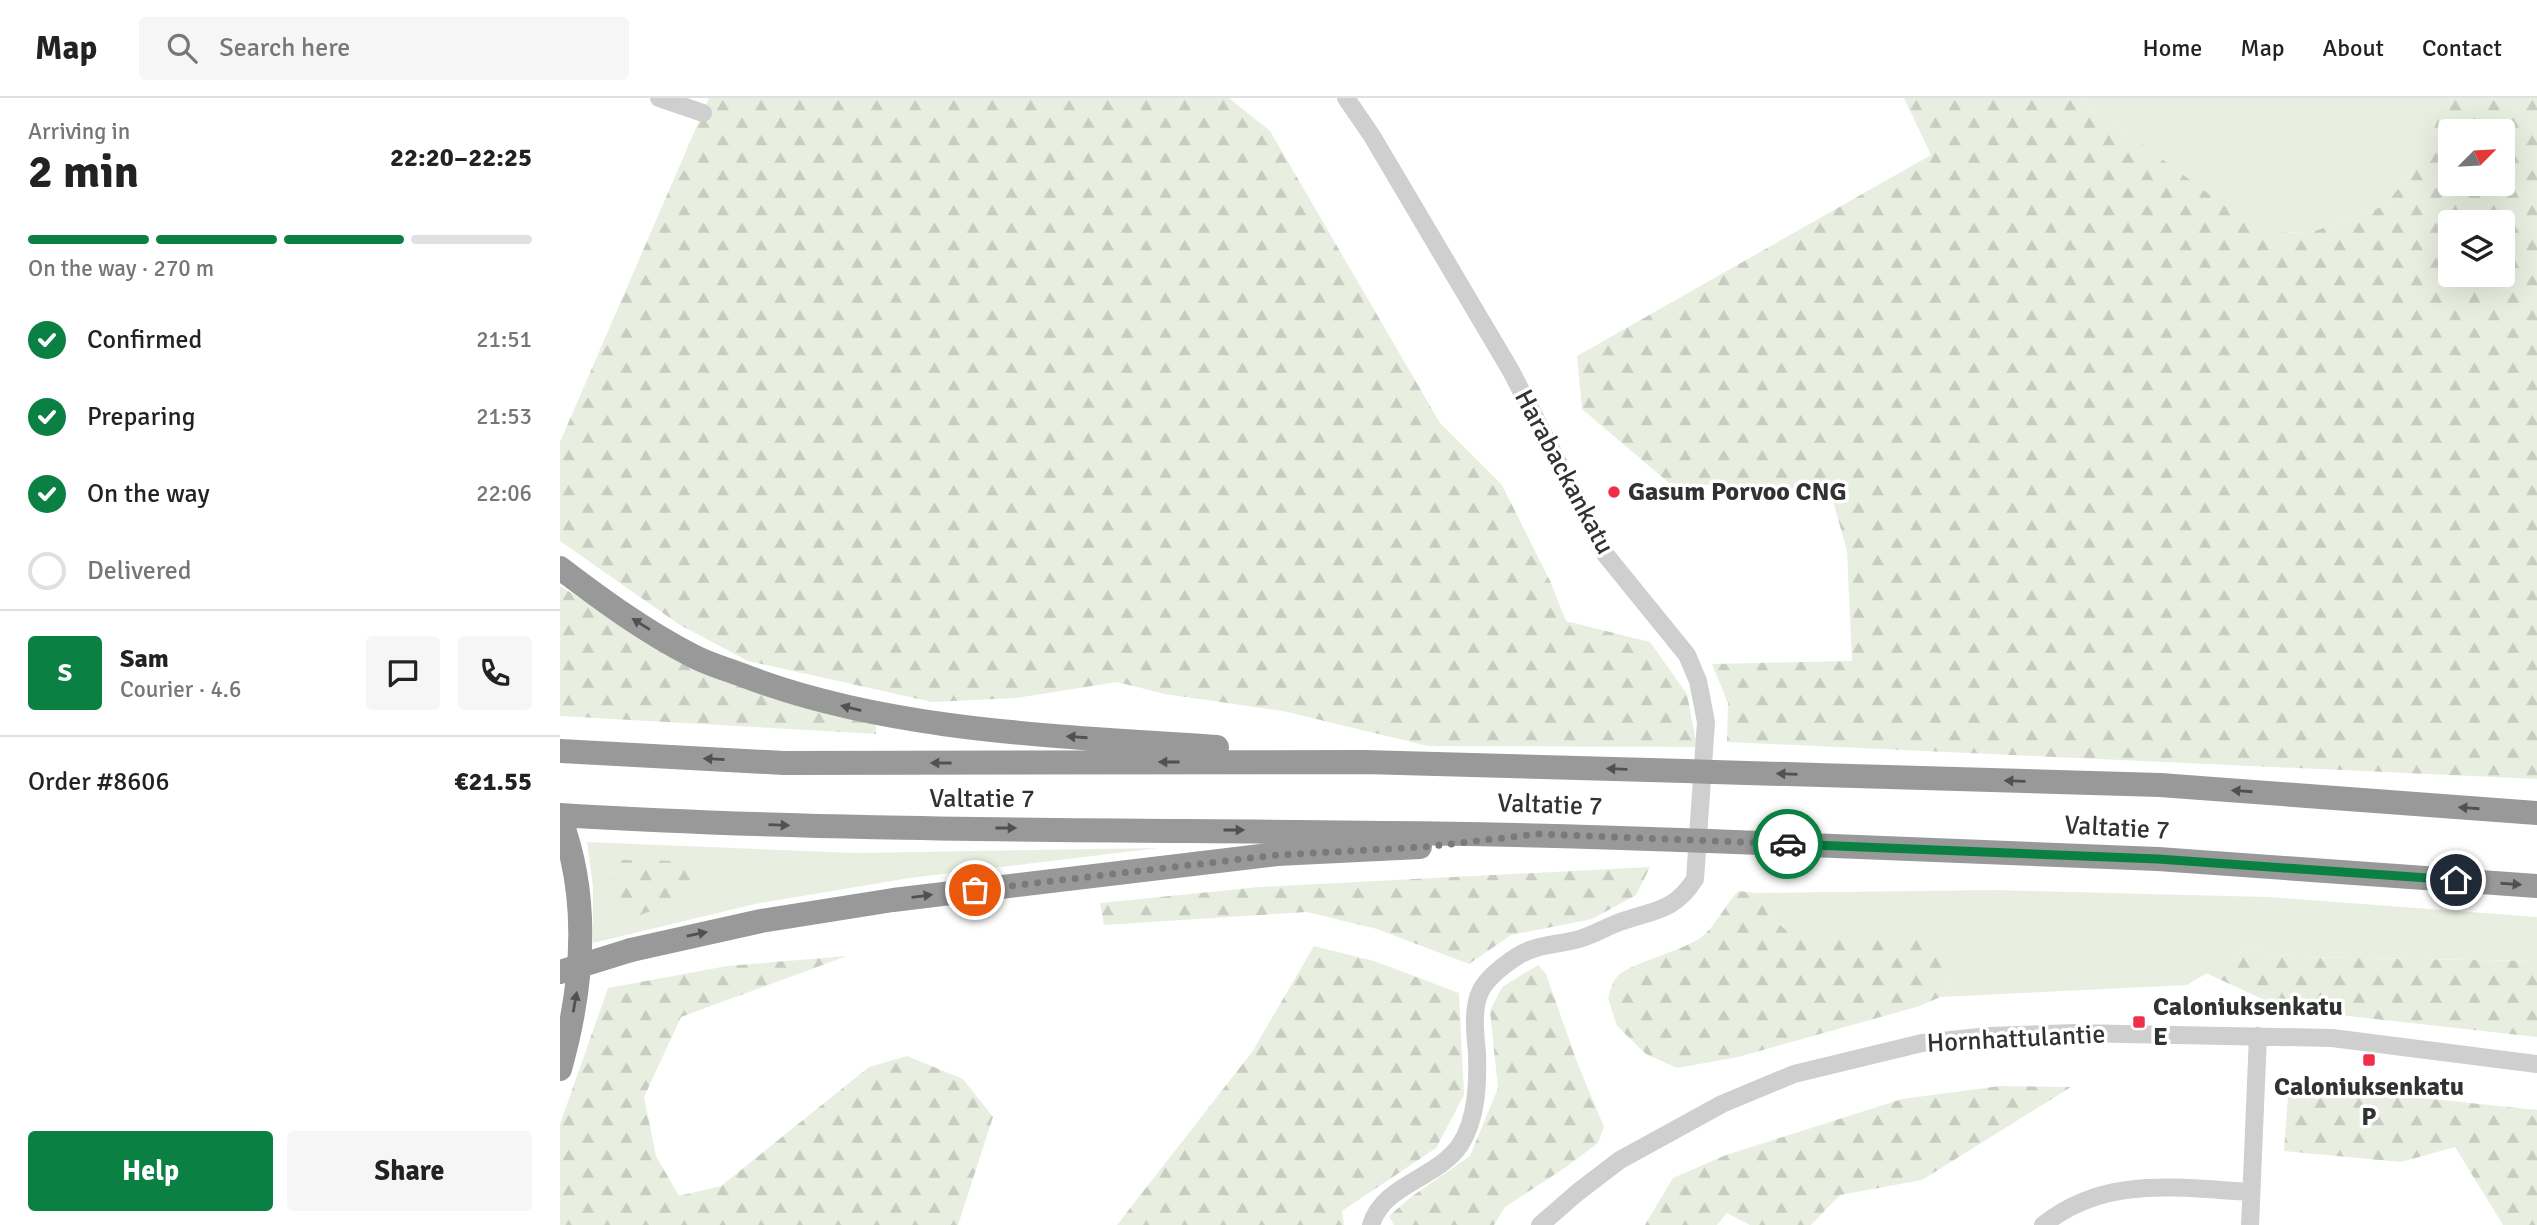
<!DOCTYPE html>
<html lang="en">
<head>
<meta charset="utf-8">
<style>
  :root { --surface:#fff; --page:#f6f6f6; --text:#222; --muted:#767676; --line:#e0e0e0; --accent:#0b8043 }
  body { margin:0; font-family:Signika,sans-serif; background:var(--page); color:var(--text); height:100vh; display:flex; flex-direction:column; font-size:26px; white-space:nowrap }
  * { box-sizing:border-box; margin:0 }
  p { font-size:23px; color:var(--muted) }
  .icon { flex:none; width:38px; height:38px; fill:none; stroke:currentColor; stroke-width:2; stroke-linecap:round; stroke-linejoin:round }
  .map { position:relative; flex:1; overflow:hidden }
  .details { display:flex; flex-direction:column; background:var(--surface); width:560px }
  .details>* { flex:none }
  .needle { width:46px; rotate:66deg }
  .fabs { position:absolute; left:1878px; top:21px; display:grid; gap:14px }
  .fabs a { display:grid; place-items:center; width:77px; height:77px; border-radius:7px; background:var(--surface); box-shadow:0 7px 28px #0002; font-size:35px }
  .pin { position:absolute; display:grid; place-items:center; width:60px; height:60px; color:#fff; margin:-30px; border:4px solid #fff; border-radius:50%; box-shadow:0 2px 7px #0007 }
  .courier { position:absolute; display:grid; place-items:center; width:70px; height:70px; margin:-35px; border:5px solid #0b8043; border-radius:50%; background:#fff; color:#222; box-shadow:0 2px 9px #0007 }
  .headline em { font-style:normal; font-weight:700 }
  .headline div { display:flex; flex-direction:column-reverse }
  .headline { display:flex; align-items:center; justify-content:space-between; height:119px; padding:0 28px }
  h1 { font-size:46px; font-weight:700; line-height:52px }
  .bar { display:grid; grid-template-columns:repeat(4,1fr); gap:10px 7px; align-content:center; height:84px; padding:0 28px }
  .bar i { height:9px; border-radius:5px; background:var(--line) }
  .bar .current { background:var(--accent) }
  .bar p { grid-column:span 4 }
  .line { display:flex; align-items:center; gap:18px; padding:0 28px; border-top:2px solid var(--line) }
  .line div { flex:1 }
  .round { display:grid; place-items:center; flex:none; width:74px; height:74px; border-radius:7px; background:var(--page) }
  ol { padding:0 28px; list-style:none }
  li { display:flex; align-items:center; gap:21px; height:77px }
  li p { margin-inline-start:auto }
  li .icon { padding:7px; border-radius:50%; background:var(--accent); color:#fff; stroke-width:4 }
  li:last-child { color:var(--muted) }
  li i { width:38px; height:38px; border:4px solid var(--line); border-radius:50% }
  .primary-button { display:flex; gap:14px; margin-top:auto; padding:14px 28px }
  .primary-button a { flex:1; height:80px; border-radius:7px; background:var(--accent); color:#fff; font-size:28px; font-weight:700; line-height:80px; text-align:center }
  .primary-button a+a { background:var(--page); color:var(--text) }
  header { display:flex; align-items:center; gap:42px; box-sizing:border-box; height:98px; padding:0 35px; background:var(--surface); border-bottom:2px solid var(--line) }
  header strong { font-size:33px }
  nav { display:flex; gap:38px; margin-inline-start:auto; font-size:24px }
  .search { width:490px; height:63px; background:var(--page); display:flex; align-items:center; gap:18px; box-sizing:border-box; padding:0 24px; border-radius:7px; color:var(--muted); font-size:26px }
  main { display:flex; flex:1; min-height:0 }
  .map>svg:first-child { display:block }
  .green { fill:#e9efe0 }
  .forest { fill:url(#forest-firs); fill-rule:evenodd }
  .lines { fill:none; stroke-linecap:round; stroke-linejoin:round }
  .minor { stroke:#cfcfcf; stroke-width:18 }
  .highway { stroke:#999; stroke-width:24 }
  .highway-bridge { stroke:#999; stroke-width:24 }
  .oneway { fill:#515151 }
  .done { stroke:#7a7a7a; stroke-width:7; stroke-dasharray:0 12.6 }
  .route { stroke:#0b8043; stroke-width:9 }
  .poi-dot { fill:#ef2e48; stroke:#fff; stroke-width:2.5 }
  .labels { text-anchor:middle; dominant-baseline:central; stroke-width:7; stroke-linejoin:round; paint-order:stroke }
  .street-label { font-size:26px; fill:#323232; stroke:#fff }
  .poi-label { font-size:26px; font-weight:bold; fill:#323232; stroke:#fff; text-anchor:start }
</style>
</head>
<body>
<header>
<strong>Map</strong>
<div class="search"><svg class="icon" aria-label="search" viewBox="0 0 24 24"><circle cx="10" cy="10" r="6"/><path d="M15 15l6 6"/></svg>Search here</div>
<nav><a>Home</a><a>Map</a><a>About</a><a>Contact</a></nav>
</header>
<main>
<section class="details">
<div class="headline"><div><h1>2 min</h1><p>Arriving in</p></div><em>22:20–22:25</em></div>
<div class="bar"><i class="current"></i><i class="current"></i><i class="current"></i><i></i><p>On the way · 270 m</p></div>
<ol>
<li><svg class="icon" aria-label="check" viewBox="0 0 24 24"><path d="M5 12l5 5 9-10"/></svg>Confirmed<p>21:51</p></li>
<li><svg class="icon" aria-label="check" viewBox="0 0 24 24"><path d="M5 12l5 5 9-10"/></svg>Preparing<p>21:53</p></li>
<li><svg class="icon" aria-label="check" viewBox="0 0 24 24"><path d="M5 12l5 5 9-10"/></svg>On the way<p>22:06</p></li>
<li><i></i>Delivered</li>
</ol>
<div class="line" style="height:126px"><b class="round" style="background:var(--accent);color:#fff">S</b><div><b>Sam</b><p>Courier · 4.6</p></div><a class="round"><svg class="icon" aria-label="chat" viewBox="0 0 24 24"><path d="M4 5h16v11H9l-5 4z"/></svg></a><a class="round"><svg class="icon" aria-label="phone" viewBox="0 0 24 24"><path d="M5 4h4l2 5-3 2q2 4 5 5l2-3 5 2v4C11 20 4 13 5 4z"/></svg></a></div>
<div class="line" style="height:91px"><div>Order #8606</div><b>€21.55</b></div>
<div class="primary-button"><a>Help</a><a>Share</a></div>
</section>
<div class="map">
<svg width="1977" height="1127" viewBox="0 0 1977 1127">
  <defs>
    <pattern id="forest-firs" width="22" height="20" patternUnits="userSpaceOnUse" patternTransform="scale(1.75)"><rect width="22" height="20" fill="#e9efe0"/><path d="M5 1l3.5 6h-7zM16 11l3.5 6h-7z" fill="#c8cdc1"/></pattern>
  </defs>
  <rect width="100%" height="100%" fill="#fff"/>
  <path class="green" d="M1520,0H1894L1862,62L1824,108L1752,134L1700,135Z
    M27,744L294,755L599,750L350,780L195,806L33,845V788Z
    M1434,792L1708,799L1977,819V863L1740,859L1687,851L1627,887L1380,899L1393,875L1274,837L1231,836L1210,819L1196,795Z"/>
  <path class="forest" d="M149,0H669L710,33L880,325L942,387L991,485L1006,523L1090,544L1127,596L1137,649L868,648L723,613L605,596L557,584L456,600L372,604L188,563L120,527L0,443V344Z
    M1344,0H1520L1701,135L1752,134L1824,108L1862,62L1886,0H1977V681L1167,644L1168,605L1152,566L1292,563L1287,453L1270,392L1109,385L1022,311L1017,258L1371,57ZM1890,33H1942V86H1890ZM1890,124H1942V177H1890Z
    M0,488L109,555L276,615L316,627V636L0,618Z
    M61,762L120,763L162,773L122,802L69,821L48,791Z
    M1090,769L1076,797L1032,821L951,837L909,866L817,831L747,814L544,827L540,805L699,789Z
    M1178,793L1196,795L1210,819L1231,836L1363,837L1381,852L1393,875L1380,899L1360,908L1178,959L1117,970L1086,956L1057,928L1048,900C1050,894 1052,885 1056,880C1067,865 1121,854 1140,840C1154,831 1166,806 1178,793Z
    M754,848L814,863L899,895L904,997L876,1050L782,1113L784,1127H557L692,954Z
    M1687,851L1740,859L1977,863V939L1724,911L1646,875Z
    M287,858L121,919L84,999L96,1058L119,1098L161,1088L309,969L347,958L403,981L433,1019L398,1127H0V1026L48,890L167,868Z
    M978,867L986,876L1017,964L1044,1029L1038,1045L1006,1069L945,1109L934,1127H834L829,1118L851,1099L910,1058L938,990L930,913L942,889Z
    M1729,986L1977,1012V1127H1943L1895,1049L1841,1064L1724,1053Z
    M1440,988L1511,989L1362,1082L1280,1097L1251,1127H1190L1167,1115L1157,1127H1085L1113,1080L1166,1057L1342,1001Z"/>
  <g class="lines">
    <path class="minor" d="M99,0L143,15
      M786,0L812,38L951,273L1045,456L1127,557L1138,583L1146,624L1135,781C1113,816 1090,812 1055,826C1040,832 1028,840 1011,843C992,847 972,848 956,859C944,867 928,879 921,892C912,910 915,935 917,955C918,985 917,1021 900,1047C877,1081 823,1086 811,1127
      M980,1127L1018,1094L1060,1062L1162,1006L1234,976L1362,945L1429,938L1515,935L1772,940L1977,966
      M1483,1127C1545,1077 1617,1090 1691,1094
      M1690,1127L1698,938"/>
    <path class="highway" d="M0,470C42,502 86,534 133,558C148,566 166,571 182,577C329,634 501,638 657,649
      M0,653L224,665L804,664L1125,673
      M1154,674L1600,687L1977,715
      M0,717C373,740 747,727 1120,742
      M0,720C31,801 23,889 0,971
      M1149,743L1598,761L1977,788
      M71,852L201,823L333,802L717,756L860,749"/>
    <path class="highway-bridge" d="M1125,673L1154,674
      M1120,742L1149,743
      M0,874L71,852"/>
  </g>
  <defs><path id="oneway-solid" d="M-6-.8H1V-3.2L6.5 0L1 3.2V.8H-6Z" transform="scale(1.75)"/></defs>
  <g class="oneway">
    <use href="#oneway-solid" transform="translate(81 526) rotate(-148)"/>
    <use href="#oneway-solid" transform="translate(291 610) rotate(-166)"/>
    <use href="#oneway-solid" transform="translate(517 639) rotate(-176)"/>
    <use href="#oneway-solid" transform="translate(154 661) rotate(-177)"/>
    <use href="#oneway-solid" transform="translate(609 664) rotate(180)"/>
    <use href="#oneway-solid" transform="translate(381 665) rotate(180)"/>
    <use href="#oneway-solid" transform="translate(1057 671) rotate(-178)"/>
    <use href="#oneway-solid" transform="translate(1227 676) rotate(-178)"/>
    <use href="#oneway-solid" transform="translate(1455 683) rotate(-178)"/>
    <use href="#oneway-solid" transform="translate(1682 693) rotate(-176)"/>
    <use href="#oneway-solid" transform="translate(1909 710) rotate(-176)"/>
    <use href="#oneway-solid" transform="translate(219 727) rotate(2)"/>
    <use href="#oneway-solid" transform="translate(446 730)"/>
    <use href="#oneway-solid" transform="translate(674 732)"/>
    <use href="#oneway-solid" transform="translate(1951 786) rotate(4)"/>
    <use href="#oneway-solid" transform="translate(362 798) rotate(-7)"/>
    <use href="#oneway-solid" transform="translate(137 836) rotate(-12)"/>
    <use href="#oneway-solid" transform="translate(15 904) rotate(-80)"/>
  </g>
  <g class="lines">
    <path class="done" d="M415,792L717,757L864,749L978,736L1228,746"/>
    <path class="route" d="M1228,746L1598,761L1896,782"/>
  </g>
  <g class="poi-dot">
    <circle cx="1054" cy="394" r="7"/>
    <rect x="1572" y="917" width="14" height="14" rx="3.5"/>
    <rect x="1802" y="955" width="14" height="14" rx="3.5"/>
  </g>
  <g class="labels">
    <g class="street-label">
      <text transform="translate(1004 374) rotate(62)">Harabackankatu</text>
      <text x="422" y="701">Valtatie 7</text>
      <text transform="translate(990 707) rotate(2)">Valtatie 7</text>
      <text transform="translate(1557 730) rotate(3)">Valtatie 7</text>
      <text transform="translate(1456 941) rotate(-3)">Hornhattulantie</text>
    </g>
    <g class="poi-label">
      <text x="1068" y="394">Gasum Porvoo CNG</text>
      <text x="1593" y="909">Caloniuksenkatu<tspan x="1593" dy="30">E</tspan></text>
      <text x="1809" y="989" text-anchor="middle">Caloniuksenkatu<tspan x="1809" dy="30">P</tspan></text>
    </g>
  </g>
</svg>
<div class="fabs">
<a><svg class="needle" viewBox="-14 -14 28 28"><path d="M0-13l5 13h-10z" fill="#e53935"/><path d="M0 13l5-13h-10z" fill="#767676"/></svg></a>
<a><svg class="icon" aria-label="layers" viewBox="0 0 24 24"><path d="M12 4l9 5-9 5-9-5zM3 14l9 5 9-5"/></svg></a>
</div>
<div class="pin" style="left:415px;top:792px;background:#ea580c"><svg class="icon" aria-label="bag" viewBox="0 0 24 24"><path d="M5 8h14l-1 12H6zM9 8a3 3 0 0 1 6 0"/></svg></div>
<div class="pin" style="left:1896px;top:782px;background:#1f2937"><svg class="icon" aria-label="home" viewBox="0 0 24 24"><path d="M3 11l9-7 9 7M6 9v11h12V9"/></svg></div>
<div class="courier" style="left:1228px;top:746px"><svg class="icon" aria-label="car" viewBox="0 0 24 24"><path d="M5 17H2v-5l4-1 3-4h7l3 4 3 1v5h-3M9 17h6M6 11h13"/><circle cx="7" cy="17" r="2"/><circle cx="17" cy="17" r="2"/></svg></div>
</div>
</main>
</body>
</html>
